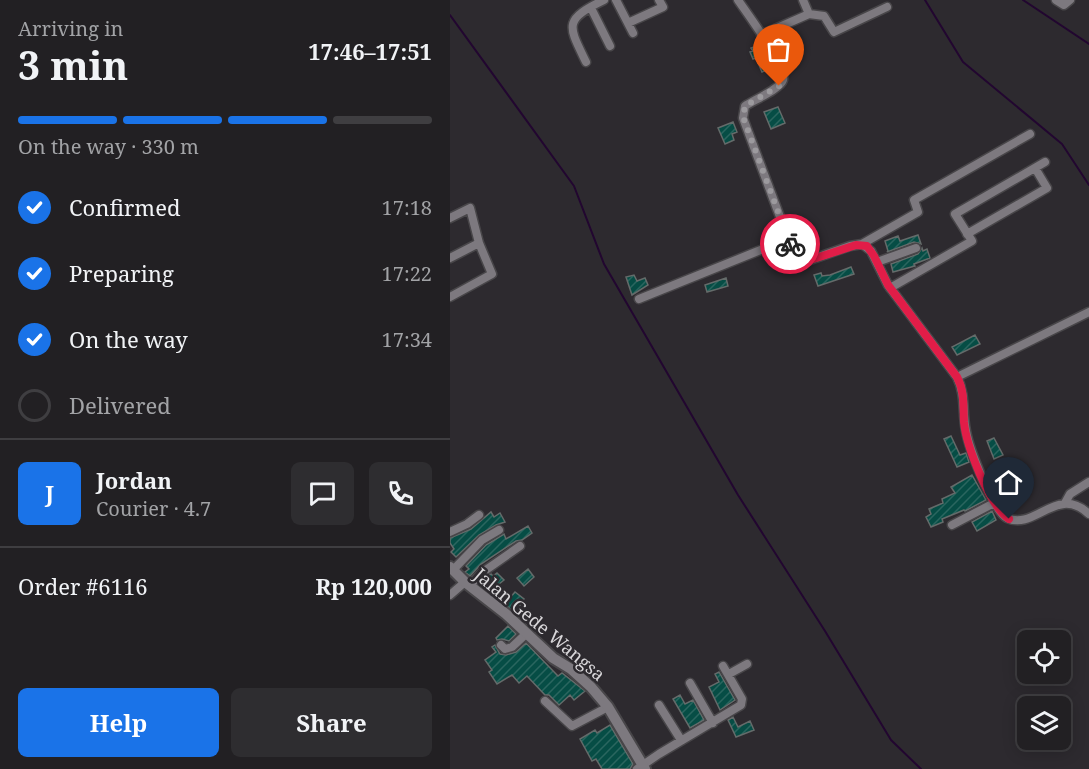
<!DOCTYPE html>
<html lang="en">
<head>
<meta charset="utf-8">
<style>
  :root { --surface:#222023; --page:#2e2d30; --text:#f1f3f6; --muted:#a2a3a6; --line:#3f3e41; --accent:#1a73e8 }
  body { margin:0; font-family:"Noto Serif",serif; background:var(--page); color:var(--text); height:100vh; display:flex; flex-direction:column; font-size:22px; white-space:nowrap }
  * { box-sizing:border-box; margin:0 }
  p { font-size:20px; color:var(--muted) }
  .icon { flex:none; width:33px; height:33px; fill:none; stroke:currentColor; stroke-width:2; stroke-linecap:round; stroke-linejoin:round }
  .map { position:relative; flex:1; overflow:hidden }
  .sheet { display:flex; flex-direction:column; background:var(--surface); width:450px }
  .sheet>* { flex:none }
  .tools { position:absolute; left:567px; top:630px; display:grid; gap:12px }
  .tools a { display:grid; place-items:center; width:54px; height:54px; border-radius:9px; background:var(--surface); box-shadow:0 3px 15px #0003,0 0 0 2px var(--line); font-size:30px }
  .pin { position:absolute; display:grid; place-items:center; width:51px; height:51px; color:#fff; margin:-62px -26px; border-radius:50% 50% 50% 0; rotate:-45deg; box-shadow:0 0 6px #0007 }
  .pin .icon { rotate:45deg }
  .courier { position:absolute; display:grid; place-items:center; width:60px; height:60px; margin:-30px; border:4px solid #e11d48; border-radius:50%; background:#fff; color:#222; box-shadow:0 2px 8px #0007 }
  .summary em { font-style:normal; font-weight:700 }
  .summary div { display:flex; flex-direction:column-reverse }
  .summary { display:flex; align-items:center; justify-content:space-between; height:102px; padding:0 18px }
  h1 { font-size:39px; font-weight:700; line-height:45px }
  .bar { display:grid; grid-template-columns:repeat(4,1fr); gap:9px 6px; align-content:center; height:72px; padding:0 18px }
  .bar i { height:8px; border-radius:4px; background:var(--line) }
  .bar .on { background:var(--accent) }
  .bar p { grid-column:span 4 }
  .line { display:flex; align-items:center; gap:15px; padding:0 18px; border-top:2px solid var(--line) }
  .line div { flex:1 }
  .round { display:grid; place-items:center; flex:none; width:63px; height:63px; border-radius:9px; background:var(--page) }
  ol { padding:0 18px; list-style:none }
  li { display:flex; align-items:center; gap:18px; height:66px }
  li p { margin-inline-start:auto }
  li .icon { padding:6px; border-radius:50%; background:var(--accent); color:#fff; stroke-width:4 }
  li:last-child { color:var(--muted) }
  li i { width:33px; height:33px; border:3px solid var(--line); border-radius:50% }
  .primary-button { display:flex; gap:12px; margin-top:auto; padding:12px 18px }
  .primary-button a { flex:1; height:69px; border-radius:9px; background:var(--accent); color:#fff; font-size:24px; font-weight:700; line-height:69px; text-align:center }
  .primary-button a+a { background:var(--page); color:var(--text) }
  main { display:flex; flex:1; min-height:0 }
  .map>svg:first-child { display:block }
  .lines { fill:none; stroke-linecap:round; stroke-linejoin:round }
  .stream { stroke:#220630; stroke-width:2 }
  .building { fill:url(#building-hatch); stroke:#646b6a; stroke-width:1.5 }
  .minor-casing { stroke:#484649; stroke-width:11 }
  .tertiary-casing { stroke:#484649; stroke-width:14 }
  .minor { stroke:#7d797f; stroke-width:8 }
  .tertiary { stroke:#7d797f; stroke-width:10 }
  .done { stroke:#9c9a9e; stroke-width:6; stroke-dasharray:0 10.8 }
  .route { stroke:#e11d48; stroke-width:8 }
  .labels { text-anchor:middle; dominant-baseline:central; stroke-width:5; stroke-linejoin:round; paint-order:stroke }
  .street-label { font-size:18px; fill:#d8d6d9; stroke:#2d2a2f }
</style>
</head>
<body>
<main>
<section class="sheet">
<div class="summary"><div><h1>3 min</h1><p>Arriving in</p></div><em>17:46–17:51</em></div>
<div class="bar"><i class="on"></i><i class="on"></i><i class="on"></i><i></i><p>On the way · 330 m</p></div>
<ol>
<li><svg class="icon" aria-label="check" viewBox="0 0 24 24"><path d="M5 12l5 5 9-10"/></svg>Confirmed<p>17:18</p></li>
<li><svg class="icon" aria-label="check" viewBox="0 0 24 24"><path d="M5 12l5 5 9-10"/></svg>Preparing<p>17:22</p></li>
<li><svg class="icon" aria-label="check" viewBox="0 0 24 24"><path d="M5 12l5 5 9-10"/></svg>On the way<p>17:34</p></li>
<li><i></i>Delivered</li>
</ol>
<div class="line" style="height:108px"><b class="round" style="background:var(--accent);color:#fff">J</b><div><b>Jordan</b><p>Courier · 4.7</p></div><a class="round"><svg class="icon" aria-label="chat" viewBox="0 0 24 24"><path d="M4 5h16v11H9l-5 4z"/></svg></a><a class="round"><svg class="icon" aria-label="phone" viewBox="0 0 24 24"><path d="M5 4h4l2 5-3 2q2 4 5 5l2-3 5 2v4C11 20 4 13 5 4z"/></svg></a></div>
<div class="line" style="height:78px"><div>Order #6116</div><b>Rp 120,000</b></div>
<div class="primary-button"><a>Help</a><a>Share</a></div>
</section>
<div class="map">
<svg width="639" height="769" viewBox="0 0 639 769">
  <defs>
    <pattern id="building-hatch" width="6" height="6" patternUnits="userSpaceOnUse" patternTransform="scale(1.5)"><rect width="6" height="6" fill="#064d45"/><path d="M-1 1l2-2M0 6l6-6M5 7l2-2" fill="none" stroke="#2a665f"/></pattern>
  </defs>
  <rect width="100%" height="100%" fill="#2d2a2f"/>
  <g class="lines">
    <path class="stream" d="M475,0L513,62L612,144L639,185
      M573,0L639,44
      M0,15L124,186L154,264L288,495L375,631L441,740L471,769"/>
  </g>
  <path class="building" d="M309,45L315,61L320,60L324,67L312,72L306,58L303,59L300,52L303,51L301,48Z
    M328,107L335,123L321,129L314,112Z
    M283,122L287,132L282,134L284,140L275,144L268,128Z
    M468,235L471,244L464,242L437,252L438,251L435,241L448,236L450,241Z
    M472,248L473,251L477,249L480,258L464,264L465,266L443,272L441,264L468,254Z
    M401,267L404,274L368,286L364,275L371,273L372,276L380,275Z
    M184,275L187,281L195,278L198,285L182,295L176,277Z
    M276,278L278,286L257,292L255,285Z
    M525,335L530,344L507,355L502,347Z
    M501,436L510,455L516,453L519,462L507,467L494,439Z
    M544,438L553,455L544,459L537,441Z
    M522,475L536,500L515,511L514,510L492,519L493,522L481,527L476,517L481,514L479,509L493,503L492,499L505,493L501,487Z
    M542,511L546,520L527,531L522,522Z
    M41,512L44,517L50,513L55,522L46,525L29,535L6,557L1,552L4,549L0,543V538L21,529Z
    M78,526L82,533L72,540L66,541L31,564L20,576L15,572L19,569L16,566L36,545L54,534L56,539Z
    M78,569L84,577L74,586L67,578Z
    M47,573L54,580L44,588L58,600L65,592L74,599L65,613L33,586L37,581L35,579L37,577L41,574L43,576Z
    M58,626L66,634L59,641L52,639L47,640L46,638Z
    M76,643L108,676L112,673L135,691L124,700L120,695L109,705L99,695H95L77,676L69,683L62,675L47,684L39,672L42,670L35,660L46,652L42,647L45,645L50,654L56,655L66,652Z
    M269,672L285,700L270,710L259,687L269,682L265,674Z
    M230,695L235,704L243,700L254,720L240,728L223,699Z
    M283,717L288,727L300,721L304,730L286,737L278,720Z
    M160,725L183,764L180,769H152L146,759L142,761L130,739L145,730L147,733Z"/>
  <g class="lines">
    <defs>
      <path id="minor" d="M166,0L183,33
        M288,0C296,12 338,68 333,80C330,89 304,100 295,106L293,118L345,257L349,261L354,262L400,246L412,244L421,251L438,285L507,377C516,395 512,412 516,431C519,448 543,511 557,518C585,531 607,484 639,514
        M353,0L359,14
        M606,0L614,5L620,0
        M141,8L160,46
        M178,23L213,7L209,0
        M311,35L359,14L374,16L384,32L437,7
        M136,62C118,25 113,20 154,0
        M0,218L20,208L29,243L42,274L0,297
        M517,234L597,188L585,168
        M412,244L468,212L464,200L580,134
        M0,258L29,243
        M427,262L466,248
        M440,288L522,241L505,214L595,162
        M189,299L338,239
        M507,377L639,312
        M615,503L620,494L639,482
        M502,525L544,503
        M0,532L17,524L29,515
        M3,570L32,540L49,530
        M20,585L33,572L70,546
        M0,595L15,582
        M51,645L55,649L62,647L77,633
        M279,674L297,664
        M240,683L263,723
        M95,701L122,726L158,707
        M209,705L231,740
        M187,769L209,754L291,705L292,699L273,666"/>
      <path id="tertiary" d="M0,567L15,582L56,614L103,658L121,669L141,687L158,707L195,769"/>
    </defs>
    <use href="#minor" class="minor-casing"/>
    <use href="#tertiary" class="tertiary-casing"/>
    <use href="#minor" class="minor"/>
    <use href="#tertiary" class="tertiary"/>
  </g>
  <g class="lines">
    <path class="done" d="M329,86L295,106L293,117L340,244"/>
    <path class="route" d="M340,244C343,252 345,260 354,262L406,245L417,246L424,256L438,285L507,377C515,392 513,406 514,422C516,445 540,507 559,519"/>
  </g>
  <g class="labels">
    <g class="street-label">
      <text transform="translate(90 624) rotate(40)">Jalan Gede Wangsa</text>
    </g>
  </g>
</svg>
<div class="tools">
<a><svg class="icon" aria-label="locate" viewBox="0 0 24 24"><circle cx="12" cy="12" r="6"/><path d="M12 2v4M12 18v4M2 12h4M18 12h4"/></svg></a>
<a><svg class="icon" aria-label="layers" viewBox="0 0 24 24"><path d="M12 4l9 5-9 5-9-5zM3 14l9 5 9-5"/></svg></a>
</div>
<div class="pin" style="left:329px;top:86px;background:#ea580c"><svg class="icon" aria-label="bag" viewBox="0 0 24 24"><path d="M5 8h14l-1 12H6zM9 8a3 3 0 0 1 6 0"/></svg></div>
<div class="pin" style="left:559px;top:519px;background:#1f2937"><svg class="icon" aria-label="home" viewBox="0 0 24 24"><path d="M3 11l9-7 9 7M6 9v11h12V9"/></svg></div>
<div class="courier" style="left:340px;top:244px"><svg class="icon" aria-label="bike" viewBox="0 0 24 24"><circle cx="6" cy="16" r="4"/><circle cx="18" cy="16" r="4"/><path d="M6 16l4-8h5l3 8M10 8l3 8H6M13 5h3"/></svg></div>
</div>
</main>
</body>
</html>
